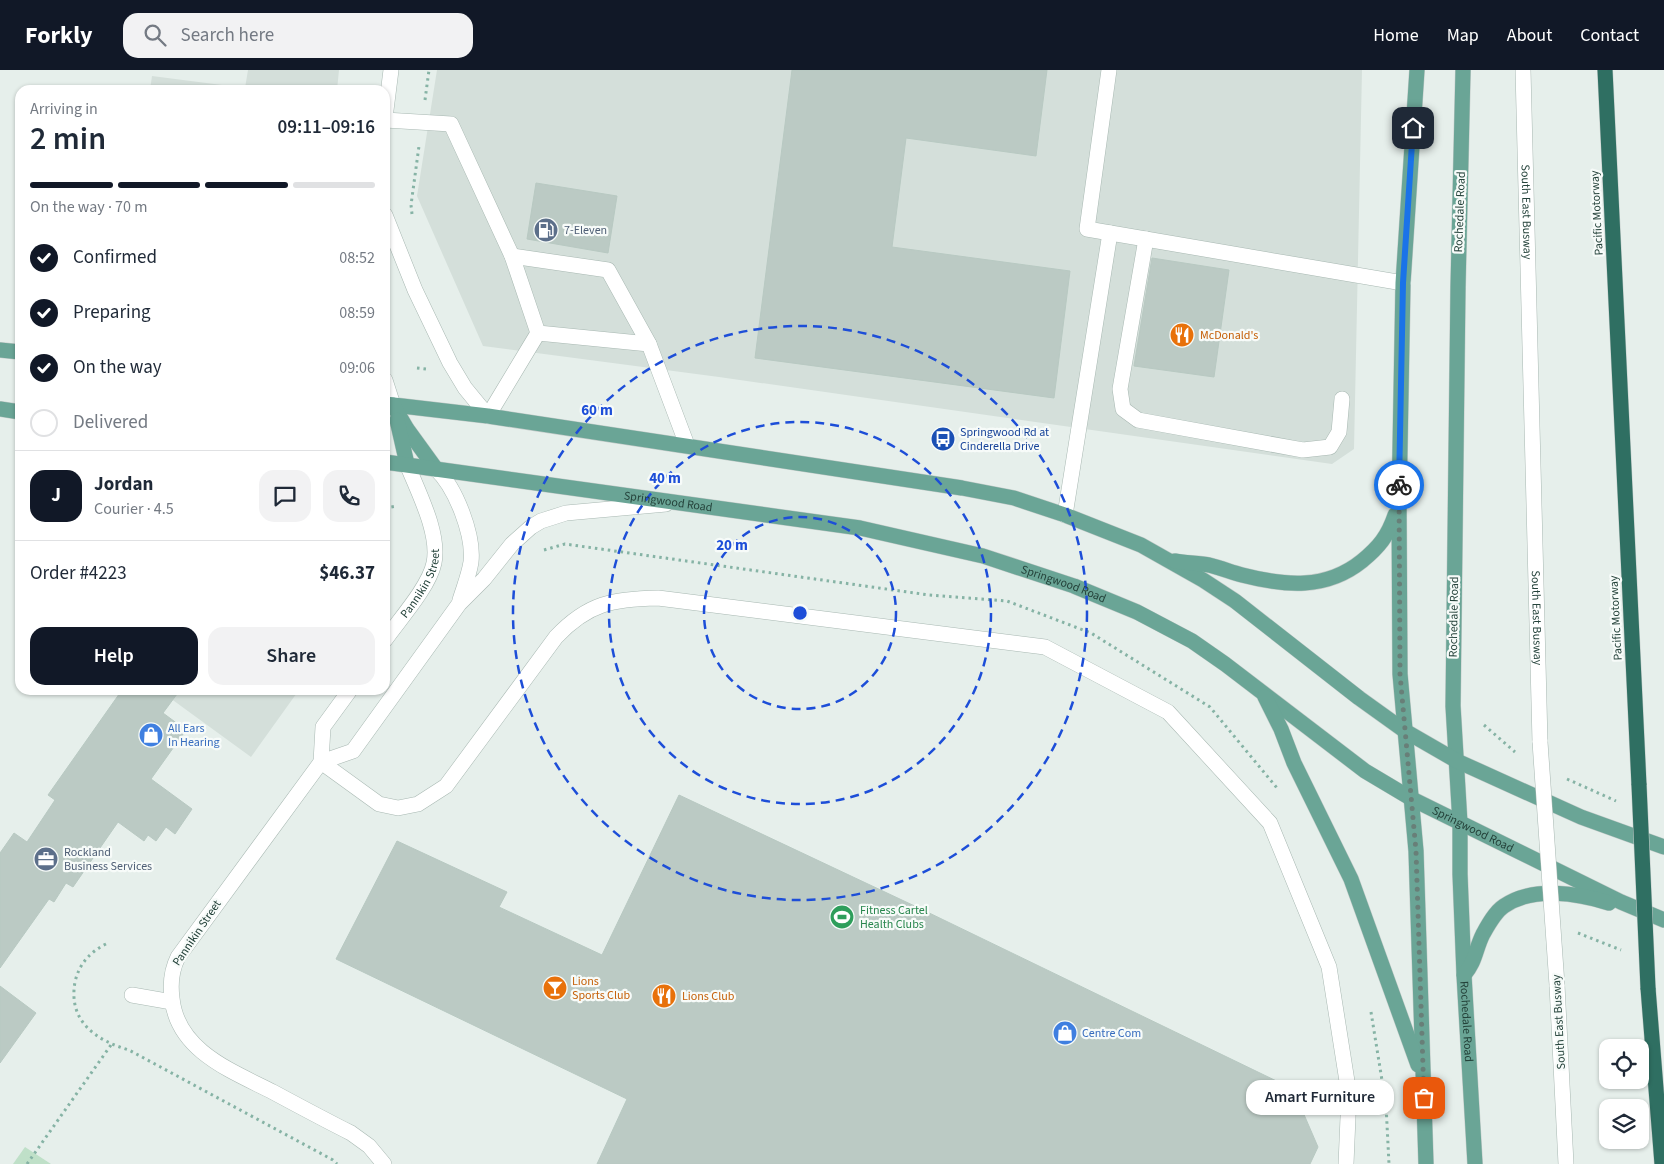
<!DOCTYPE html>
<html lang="en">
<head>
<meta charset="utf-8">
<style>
  :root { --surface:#fff; --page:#f2f2f3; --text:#1f2937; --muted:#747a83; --line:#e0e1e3; --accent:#111827 }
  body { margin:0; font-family:"Source Sans 3",sans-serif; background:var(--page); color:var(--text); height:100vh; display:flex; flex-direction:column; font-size:19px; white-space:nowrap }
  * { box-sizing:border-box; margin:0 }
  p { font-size:16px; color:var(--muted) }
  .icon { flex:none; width:28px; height:28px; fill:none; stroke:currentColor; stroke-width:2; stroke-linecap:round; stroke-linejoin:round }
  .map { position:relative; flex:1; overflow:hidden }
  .sheet { position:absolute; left:15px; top:15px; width:375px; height:610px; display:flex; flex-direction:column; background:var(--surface); border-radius:15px; box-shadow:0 1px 4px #0004 }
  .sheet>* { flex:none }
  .controls { position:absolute; left:1599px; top:969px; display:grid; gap:10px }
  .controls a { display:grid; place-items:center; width:50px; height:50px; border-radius:10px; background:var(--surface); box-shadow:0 1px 4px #0004; font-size:25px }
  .pin { position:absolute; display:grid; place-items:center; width:42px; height:42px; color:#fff; margin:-21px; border-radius:10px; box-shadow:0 2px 8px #0006 }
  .courier { position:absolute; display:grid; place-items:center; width:50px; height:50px; margin:-25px; border:4px solid #1a73e8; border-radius:50%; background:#fff; color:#222; box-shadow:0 1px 6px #0007 }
  .bubble { position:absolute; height:35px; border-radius:15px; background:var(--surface); box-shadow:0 1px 4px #0004; font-size:16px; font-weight:600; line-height:35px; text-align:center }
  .head em { font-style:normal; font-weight:600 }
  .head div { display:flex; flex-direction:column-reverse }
  .head { display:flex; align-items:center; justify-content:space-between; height:85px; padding:0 15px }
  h1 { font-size:32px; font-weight:600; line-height:38px }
  .bar { display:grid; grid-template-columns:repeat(4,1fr); gap:8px 5px; align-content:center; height:60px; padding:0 15px }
  .bar i { height:6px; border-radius:4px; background:var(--line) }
  .bar .on { background:var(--accent) }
  .bar p { grid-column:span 4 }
  .line { display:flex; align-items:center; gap:12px; padding:0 15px; border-top:1px solid var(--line) }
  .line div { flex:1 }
  .round { display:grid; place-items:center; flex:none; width:52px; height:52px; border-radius:15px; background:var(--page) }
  ol { padding:0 15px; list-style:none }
  li { display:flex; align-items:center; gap:15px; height:55px }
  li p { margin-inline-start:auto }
  li .icon { padding:5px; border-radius:50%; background:var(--accent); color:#fff; stroke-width:4 }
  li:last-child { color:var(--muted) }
  li i { width:28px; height:28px; border:2px solid var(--line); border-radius:50% }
  .cta { display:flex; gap:10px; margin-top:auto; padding:10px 15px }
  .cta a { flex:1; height:58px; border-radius:15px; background:var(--accent); color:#fff; font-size:20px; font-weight:600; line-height:58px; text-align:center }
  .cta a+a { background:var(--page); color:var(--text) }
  header { display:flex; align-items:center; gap:30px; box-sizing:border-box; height:70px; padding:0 25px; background:var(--accent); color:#fff }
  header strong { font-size:24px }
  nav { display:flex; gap:28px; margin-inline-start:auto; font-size:18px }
  .search { width:350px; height:45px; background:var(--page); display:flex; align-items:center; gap:12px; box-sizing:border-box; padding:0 18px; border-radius:15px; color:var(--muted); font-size:19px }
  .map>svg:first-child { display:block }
  .built { fill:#d4dfda }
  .green { fill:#bfe0c8 }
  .building { fill:#bbcac4; stroke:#b8c9c2 }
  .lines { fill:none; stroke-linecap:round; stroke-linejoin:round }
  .minor-casing { stroke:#a8b8b2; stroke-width:16 }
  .major-casing { stroke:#c2cac8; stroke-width:16 }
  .highway-casing { stroke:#c2cac8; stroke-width:16 }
  .path { stroke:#86b3a5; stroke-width:3; stroke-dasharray:2.5 4; stroke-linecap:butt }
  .minor { stroke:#fff; stroke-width:15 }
  .major { stroke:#6aa596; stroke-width:15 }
  .highway { stroke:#2f6f62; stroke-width:15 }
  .minor-bridge-casing { stroke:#a8b8b2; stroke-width:16; stroke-linecap:butt }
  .highway-bridge-casing { stroke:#c2cac8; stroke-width:16; stroke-linecap:butt }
  .minor-bridge { stroke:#fff; stroke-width:15 }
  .highway-bridge { stroke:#2f6f62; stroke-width:15 }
  .done { stroke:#687f78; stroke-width:5; stroke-dasharray:0 9 }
  .route { stroke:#1a73e8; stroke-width:6 }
  .ring { fill:none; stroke:#1d4ed8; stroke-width:2.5; stroke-dasharray:9 6 }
  .labels { text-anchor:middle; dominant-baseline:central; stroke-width:4.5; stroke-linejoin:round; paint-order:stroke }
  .street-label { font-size:12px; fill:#24423a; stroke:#f7fbf9 }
  .service-label { font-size:12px; fill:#4e5e75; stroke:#f7fbf9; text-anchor:start }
  .food-label { font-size:12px; fill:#c56008; stroke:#f7fbf9; text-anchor:start }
  .transit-label { font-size:12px; fill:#164399; stroke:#f7fbf9; text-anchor:start }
  .shop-label { font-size:12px; fill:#366cbe; stroke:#f7fbf9; text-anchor:start }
  .leisure-label { font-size:12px; fill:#27864d; stroke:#f7fbf9; text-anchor:start }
  .centre { fill:#1d4ed8; stroke:#f7fbf9; stroke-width:2.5 }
  .ring-label { font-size:15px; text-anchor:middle; font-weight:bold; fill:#1d4ed8; stroke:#f7fbf9; stroke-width:4.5; stroke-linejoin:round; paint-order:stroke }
</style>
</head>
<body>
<header>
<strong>Forkly</strong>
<div class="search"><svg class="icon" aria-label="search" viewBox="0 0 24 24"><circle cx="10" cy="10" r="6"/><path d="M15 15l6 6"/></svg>Search here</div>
<nav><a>Home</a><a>Map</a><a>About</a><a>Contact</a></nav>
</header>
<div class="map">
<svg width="1664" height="1094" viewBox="0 0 1664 1094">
  <rect width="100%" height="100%" fill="#e6efeb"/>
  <path class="built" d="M248,0H339L337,20H150L152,6L245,18Z
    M437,0H1362L1354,379L1332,394L719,307L483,276L417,126Z
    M159,620H299L251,687Z"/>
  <path class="green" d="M25,1077L51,1094H13Z"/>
  <path class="building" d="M792,0H1047L1036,86L906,68L892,177L1070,201L1054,328L755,288Z
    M536,113L617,126L608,183L527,169Z
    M1152,188L1229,200L1214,307L1134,296Z
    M122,620H180L163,643L186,660L151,709L192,739L175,764L166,757L156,771L148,765L144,771L118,752L73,817L66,813L54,832L49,829L0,898V783L14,763L27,772L55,730L48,725Z
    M679,725L921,839L1293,1019L1318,1077L1310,1094H597L627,1029L336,889L397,771L507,822L499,837L602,885Z
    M0,916L36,943L0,993Z"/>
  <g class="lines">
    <defs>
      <g id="minor">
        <path d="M1109,0L1087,159L1403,213"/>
        <path id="s1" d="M1523,0L1540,672"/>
        <path d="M385,48L391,0"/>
        <path d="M385,50L451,54L512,186L538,263"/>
        <path d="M385,145L415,220L450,293L465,318L488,346L538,263"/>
        <path d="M1146,169L1120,319L1123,339L1138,350L1303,380L1330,377L1339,362L1342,329"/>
        <path d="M512,186L608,200L649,274L687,375"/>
        <path d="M538,263L649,274"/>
        <path d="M385,310L393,335"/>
        <path d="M436,399C456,418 474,465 471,492C469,505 464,517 460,530"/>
        <path d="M1065,445L1110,163"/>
        <path id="s2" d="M385,570C399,550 429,517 434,493C440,463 418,422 407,394"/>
        <path d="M350,620L323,657L321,692L178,887C171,901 170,913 172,928C177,981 232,1001 273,1022C299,1036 325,1050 351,1063L369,1076L384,1094"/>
        <path d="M321,692L379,734L398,738L418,734L446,716L556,567C588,533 613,529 658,528L1045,577L1168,642L1270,753L1329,897L1349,1024L1346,1094"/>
        <path d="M321,692L353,681L459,534L484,509L512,474L531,457L541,451L566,443L666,434"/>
        <path d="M1557,915L1566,1094"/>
        <path d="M132,925L172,932"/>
      </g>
      <g id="major">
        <path d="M1417,0L1403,213L1399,434L1400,604L1416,781L1426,1094"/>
        <path id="s3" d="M1463,0L1458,217L1453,636L1460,753V804L1464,905L1475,1094"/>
        <path d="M0,280L20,282"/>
        <path d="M385,334L488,346L962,418L1014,428L1065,445L1141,475L1203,510L1235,531L1359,628L1405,661L1457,691L1581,747L1664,777"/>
        <path d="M393,335L407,359L436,399"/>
        <path d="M0,339L20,342"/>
        <path d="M397,350L407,394"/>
        <path id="s4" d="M385,392L860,458L983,486L1074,516L1137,542L1192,571L1225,594L1365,701L1412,729L1621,832L1664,850"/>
        <path d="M1175,491C1186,493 1198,493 1209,495C1221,498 1231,502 1242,505C1285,516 1326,520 1362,491C1379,477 1388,466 1395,445"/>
        <path d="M1265,627L1281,659L1294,693L1351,809L1418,995"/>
        <path d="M1464,905C1476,891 1475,880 1483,864C1488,855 1495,842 1504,836C1533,816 1577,823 1609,833"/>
      </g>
      <path id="highway" d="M1605,0L1639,715
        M1648,918L1662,1094"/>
    </defs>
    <use href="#minor" class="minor-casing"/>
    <use href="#major" class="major-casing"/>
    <use href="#highway" class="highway-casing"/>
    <path class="path" d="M425,30L429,0
      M412,144L411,135L419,76
      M417,298L426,299
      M385,438L397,436
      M544,480L565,474L929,525L1007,531L1091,563L1210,637L1277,718
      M1484,655L1515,682
      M1567,709L1616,731
      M1578,863L1621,880
      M106,874C90,882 79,894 75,912C68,951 95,970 129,980L333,1090L337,1094
      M1371,942L1386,1035L1389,1094
      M27,1094L111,975"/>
    <use href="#minor" class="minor"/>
    <use href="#major" class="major"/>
    <use href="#highway" class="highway"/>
    <defs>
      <path id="minor-bridge" d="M1540,672L1557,915"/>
      <path id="highway-bridge" d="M1639,715L1648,918"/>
    </defs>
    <use href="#minor-bridge" class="minor-bridge-casing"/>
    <use href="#highway-bridge" class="highway-bridge-casing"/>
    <use href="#minor-bridge" class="minor-bridge"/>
    <use href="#highway-bridge" class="highway-bridge"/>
  </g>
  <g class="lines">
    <path class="done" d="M1399,415L1400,604L1416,781L1424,1028"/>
    <path class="route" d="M1399,415L1403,213L1413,58"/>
  </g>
  <g class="ring">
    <circle cx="800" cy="543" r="96"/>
    <circle cx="800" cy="543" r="191"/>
    <circle cx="800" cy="543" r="287"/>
  </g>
  <defs>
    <symbol id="fuel-disc" viewBox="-11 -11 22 22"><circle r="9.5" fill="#5c6f8a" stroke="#f7fbf9"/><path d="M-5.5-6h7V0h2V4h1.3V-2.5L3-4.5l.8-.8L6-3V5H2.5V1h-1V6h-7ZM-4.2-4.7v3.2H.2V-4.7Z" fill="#fff"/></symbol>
    <symbol id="restaurant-disc" viewBox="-11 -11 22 22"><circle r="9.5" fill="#e8710a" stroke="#f7fbf9"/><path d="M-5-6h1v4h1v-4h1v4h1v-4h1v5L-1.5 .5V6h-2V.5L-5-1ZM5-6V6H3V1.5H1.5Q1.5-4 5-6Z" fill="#fff"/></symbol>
    <symbol id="bus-disc" viewBox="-11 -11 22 22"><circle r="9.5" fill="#1a4fb4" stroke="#f7fbf9"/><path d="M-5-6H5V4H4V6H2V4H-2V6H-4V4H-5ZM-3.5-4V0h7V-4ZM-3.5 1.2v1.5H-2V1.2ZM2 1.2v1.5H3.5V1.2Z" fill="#fff"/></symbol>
    <symbol id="shop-disc" viewBox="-11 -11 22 22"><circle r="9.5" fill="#3f7fe0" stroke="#f7fbf9"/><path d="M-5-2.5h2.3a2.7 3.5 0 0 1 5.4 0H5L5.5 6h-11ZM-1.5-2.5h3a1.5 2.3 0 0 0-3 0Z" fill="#fff"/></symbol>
    <symbol id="office-disc" viewBox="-11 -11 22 22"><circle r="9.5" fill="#5c6f8a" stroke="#f7fbf9"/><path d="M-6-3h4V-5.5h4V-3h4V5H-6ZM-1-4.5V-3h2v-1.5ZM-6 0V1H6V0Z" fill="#fff"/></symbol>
    <symbol id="stadium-disc" viewBox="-11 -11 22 22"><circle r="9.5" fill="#2e9e5b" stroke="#f7fbf9"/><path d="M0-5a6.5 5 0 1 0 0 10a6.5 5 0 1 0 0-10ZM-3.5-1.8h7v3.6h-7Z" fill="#fff"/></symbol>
    <symbol id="bar-disc" viewBox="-11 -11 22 22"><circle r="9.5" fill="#e8710a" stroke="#f7fbf9"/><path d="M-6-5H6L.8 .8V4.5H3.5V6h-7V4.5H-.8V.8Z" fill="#fff"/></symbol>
  </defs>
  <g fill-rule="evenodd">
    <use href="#fuel-disc" x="532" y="146" width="28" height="28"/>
    <use href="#restaurant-disc" x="1168" y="251" width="28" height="28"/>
    <use href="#bus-disc" x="929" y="355" width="28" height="28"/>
    <use href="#shop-disc" x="137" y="651" width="28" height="28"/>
    <use href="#office-disc" x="32" y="775" width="28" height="28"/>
    <use href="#stadium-disc" x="828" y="833" width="28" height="28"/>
    <use href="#bar-disc" x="541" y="904" width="28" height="28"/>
    <use href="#restaurant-disc" x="650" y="912" width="28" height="28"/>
    <use href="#shop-disc" x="1051" y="949" width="28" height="28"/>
  </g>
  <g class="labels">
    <g class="street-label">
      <text transform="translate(1460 142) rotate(-88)">Rochedale Road</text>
      <text stroke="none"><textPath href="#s1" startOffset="142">South East Busway</textPath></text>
      <text transform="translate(1597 143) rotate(-93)">Pacific Motorway</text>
      <text stroke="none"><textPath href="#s4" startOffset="286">Springwood Road</textPath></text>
      <text stroke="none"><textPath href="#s2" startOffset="68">Pannikin Street</textPath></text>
      <text stroke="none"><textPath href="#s4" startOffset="691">Springwood Road</textPath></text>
      <text transform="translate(1454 547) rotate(-89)">Rochedale Road</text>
      <text stroke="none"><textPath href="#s1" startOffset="548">South East Busway</textPath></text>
      <text transform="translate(1616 548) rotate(-93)">Pacific Motorway</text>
      <text stroke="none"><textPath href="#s4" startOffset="1171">Springwood Road</textPath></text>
      <text transform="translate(197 863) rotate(-56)">Pannikin Street</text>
      <text stroke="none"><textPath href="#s3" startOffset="952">Rochedale Road</textPath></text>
      <text transform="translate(1559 952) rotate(-93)">South East Busway</text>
    </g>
    <g class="service-label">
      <text x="564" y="160">7-Eleven</text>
      <text x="64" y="782">Rockland<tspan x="64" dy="14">Business Services</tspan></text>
    </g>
    <g class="food-label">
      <text x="1200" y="265">McDonald's</text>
      <text x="572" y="911">Lions<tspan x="572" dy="14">Sports Club</tspan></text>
      <text x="682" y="926">Lions Club</text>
    </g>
    <g class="transit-label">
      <text x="960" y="362">Springwood Rd at<tspan x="960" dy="14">Cinderella Drive</tspan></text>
    </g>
    <g class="shop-label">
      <text x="168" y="658">All Ears<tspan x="168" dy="14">In Hearing</tspan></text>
      <text x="1082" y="963">Centre Com</text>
    </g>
    <g class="leisure-label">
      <text x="860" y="840">Fitness Cartel<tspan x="860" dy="14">Health Clubs</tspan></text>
    </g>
  </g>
  <circle cx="800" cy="543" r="8" class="centre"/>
  <g class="ring-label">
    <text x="597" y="345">60 m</text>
    <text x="665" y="413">40 m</text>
    <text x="732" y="480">20 m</text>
  </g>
</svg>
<div class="controls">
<a><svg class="icon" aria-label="locate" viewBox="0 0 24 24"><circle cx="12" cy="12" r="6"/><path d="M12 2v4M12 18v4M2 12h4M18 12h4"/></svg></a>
<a><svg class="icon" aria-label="layers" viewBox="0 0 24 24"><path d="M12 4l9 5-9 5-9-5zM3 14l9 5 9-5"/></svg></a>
</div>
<div class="pin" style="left:1424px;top:1028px;background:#ea580c"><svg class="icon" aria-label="bag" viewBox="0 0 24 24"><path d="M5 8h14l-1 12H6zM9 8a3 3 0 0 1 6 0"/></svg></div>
<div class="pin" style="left:1413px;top:58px;background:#1f2937"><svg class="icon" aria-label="home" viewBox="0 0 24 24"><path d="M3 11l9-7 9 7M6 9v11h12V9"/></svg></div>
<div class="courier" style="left:1399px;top:415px"><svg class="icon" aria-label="bike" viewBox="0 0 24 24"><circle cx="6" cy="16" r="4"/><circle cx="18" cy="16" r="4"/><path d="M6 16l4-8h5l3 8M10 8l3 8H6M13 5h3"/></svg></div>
<div class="bubble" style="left:1246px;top:1010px;width:148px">Amart Furniture</div>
<section class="sheet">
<div class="head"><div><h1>2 min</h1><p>Arriving in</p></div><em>09:11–09:16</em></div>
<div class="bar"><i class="on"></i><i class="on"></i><i class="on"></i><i></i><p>On the way · 70 m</p></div>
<ol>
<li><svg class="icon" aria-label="check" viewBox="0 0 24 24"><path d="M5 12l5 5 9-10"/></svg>Confirmed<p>08:52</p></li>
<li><svg class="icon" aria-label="check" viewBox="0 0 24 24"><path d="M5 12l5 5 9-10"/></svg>Preparing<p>08:59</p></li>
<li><svg class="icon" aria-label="check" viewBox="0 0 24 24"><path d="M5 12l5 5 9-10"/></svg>On the way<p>09:06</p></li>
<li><i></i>Delivered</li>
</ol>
<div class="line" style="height:90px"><b class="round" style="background:var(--accent);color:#fff">J</b><div><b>Jordan</b><p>Courier · 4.5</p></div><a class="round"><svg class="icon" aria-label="chat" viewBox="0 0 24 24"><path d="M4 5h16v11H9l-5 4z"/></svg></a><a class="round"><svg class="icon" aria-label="phone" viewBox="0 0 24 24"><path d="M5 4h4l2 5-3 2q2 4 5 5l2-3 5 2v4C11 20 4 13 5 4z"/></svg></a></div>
<div class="line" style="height:65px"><div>Order #4223</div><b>$46.37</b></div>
<div class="cta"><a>Help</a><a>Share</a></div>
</section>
</div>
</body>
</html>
